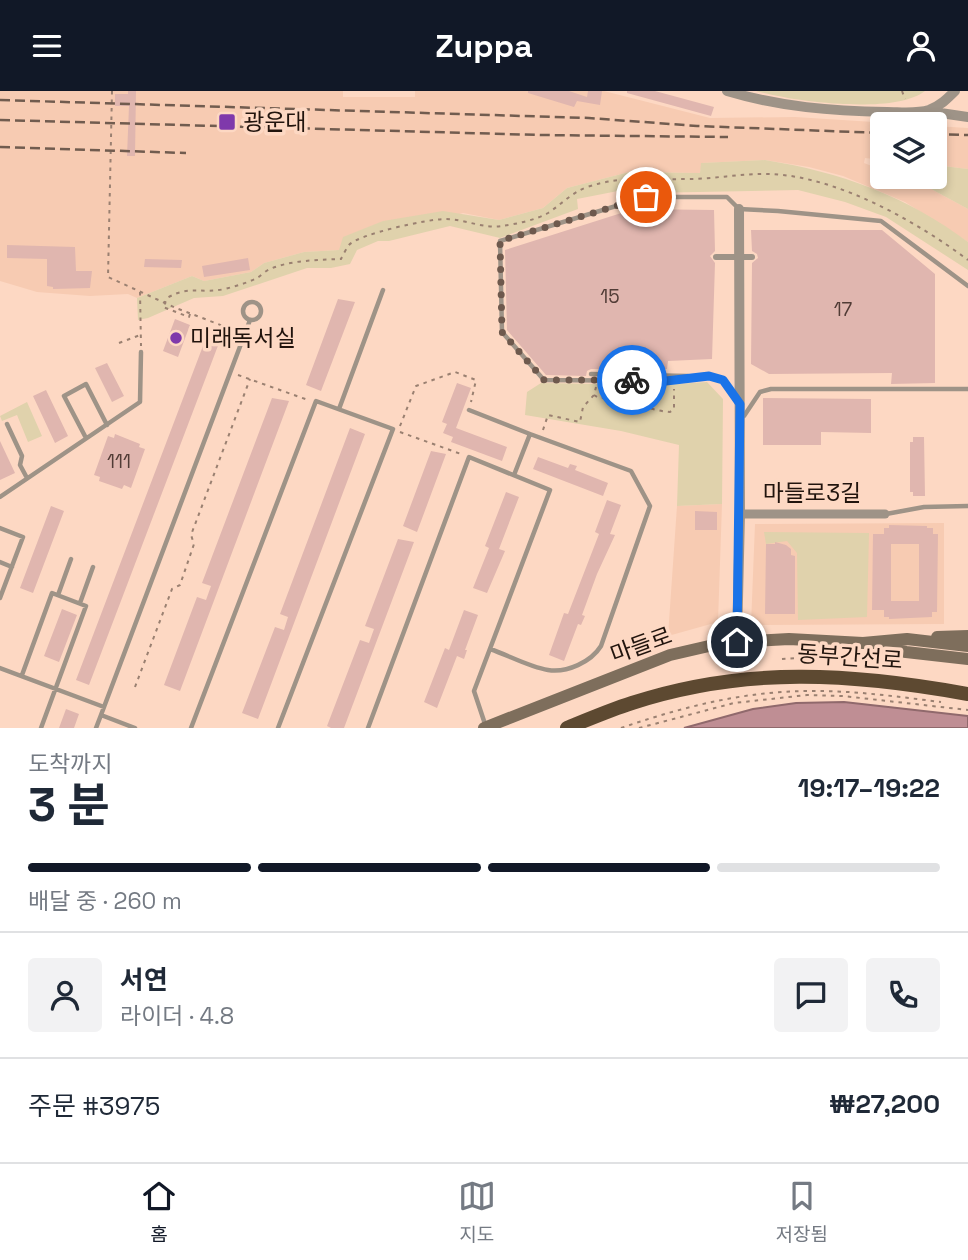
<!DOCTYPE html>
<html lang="ko">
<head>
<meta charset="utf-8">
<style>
  :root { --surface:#fff; --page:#f2f2f3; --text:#1f2937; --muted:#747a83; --line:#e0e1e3; --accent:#111827 }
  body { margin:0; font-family:"Space Grotesk","Noto Sans KR",sans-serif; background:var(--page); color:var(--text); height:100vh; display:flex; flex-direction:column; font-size:26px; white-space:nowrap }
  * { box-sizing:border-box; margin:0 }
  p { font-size:23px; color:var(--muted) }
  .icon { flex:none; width:38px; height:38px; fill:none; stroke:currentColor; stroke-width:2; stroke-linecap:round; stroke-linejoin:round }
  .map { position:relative; height:637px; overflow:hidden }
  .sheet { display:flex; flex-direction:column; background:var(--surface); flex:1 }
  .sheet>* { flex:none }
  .fabs { position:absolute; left:870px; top:21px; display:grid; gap:14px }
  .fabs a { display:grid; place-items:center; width:77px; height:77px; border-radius:7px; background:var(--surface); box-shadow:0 4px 10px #0003; font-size:35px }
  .pin { position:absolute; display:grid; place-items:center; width:60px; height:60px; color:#fff; margin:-30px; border:4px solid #fff; border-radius:50%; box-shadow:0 2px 7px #0007 }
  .courier { position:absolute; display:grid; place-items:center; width:70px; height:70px; margin:-35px; border:5px solid #1a73e8; border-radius:50%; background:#fff; color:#222; box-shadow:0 2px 9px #0007 }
  .headline em { font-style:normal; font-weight:700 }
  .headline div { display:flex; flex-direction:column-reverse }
  .headline { display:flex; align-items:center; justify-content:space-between; height:119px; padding:0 28px }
  h1 { font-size:46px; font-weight:700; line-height:52px }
  .bar { display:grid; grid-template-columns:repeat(4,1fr); gap:10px 7px; align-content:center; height:84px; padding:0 28px }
  .bar i { height:9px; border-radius:5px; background:var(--line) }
  .bar .current { background:var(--accent) }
  .bar p { grid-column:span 4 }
  .line { display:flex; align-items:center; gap:18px; padding:0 28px; border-top:2px solid var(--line) }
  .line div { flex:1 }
  .round { display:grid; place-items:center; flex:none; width:74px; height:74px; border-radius:7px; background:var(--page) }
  header { display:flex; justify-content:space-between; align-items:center; height:91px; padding:0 28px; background:var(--accent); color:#fff; font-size:32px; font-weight:700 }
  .tabs { display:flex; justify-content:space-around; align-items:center; height:98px; border-top:2px solid var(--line); background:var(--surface); font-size:19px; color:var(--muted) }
  .tabs a { display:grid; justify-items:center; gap:4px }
  .tabs .current { color:var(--accent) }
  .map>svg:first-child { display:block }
  .built { fill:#f7cbb2 }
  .green { fill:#e0d2ac }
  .water { fill:#bf8e94; stroke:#90696c; stroke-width:2 }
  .building { fill:#e0b6af; fill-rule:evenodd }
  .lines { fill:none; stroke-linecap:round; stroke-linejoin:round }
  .path { stroke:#9a8071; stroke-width:2; stroke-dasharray:3.5 5; stroke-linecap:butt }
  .service { stroke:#9e9387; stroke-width:4.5 }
  .pedestrian { stroke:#9e9387; stroke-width:6 }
  .minor { stroke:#9e9387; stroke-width:9 }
  .tertiary { stroke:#9e9387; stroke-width:10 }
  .secondary { stroke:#7e6e5c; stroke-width:12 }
  .trunk { stroke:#5d4931; stroke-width:14 }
  .rail { stroke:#715c4f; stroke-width:2.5; stroke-dasharray:10 5; stroke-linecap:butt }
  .done { stroke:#6e594d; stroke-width:7; stroke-dasharray:0 12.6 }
  .route { stroke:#1a73e8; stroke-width:9 }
  .poi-dot { fill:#7f39ab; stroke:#fdd8c3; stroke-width:2.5 }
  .labels { text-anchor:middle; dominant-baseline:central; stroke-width:7; stroke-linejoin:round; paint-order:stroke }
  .number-label { font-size:19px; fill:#513c36 }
  .poi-label { font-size:23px; fill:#21140d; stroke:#fdd8c3; text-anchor:start }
  .street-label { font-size:23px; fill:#21140d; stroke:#fdd8c3 }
</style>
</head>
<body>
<header><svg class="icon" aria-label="menu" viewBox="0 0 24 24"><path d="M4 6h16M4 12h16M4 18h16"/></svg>Zuppa<svg class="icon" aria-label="person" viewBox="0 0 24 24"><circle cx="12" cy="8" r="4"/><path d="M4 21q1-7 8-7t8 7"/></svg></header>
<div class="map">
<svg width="968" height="637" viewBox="0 0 968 637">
  <rect width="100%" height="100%" fill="#fdd8c3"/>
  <path class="built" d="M0,0H343V6H415V0H604L710,27L795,26L905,33H882V69L865,67L864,72L882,79V86H902L920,92L968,118V151L905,111L843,85L809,76L765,69L702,72L700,82L629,81L567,97L543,117L499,129L463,122L339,159L304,161L264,172L251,181L204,190L192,185L137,207L128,203L90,205L37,201L0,190Z
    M934,35L968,37V78L935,74Z
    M722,413L718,531L668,545L677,415Z
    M944,432V533L751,534L755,433Z"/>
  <path class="green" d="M756,0H925C894,24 794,11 756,0Z
    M765,69C840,81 907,105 968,151V179L886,126L845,111L798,99L645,102L631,105L628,98L577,108L578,118L500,147L450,135L389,150H378L357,159L350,173L331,177H307L223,205L194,207L148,227L138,229L137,207L192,185L204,190L251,181L264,172L304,161L339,159L343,146L383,130L443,120L499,129L543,117L567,97L629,81L700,82L701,72Z
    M935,74L968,78V118L920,92L902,86H934Z
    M707,291L723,308L722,413L677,415L679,354L621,340L525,324L527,301L541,292L661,294Z
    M27,311L42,345L28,351L17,324L2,330L0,325Z
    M764,441L869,442L867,526L798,529L797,462L787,450L766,453Z"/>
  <path class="water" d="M844,611L968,625V637H684L753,618L796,612Z"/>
  <path class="building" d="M128,0H136L135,65H127L129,15H115V3H128Z
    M528,0H569L587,6L588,0H602L600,14L577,10L574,16L528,2Z
    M627,0H655L714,16L711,25L627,2Z
    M634,118L714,119L715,160L710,165L715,172L712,268L668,270L667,278H591L587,280L586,285L546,284L507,239L505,159Z
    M751,139H882L935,183V292L891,293L892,282L769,283L751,273L752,172L758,167L757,163L752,160Z
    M7,154L75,156L76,180H92L90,197L53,198V196L47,195V168L7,167Z
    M248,167L250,179L204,186L202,175Z
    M145,168L182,169L181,177L144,176Z
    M338,208L355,211L321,300L306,294Z
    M175,228L190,234L178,266L163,260Z
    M206,247L219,252L89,594L76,589Z
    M107,272L124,305L112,311L95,277Z
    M457,292L471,297L456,337L507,356L502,370L451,351L453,346L443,342L447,333L442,331Z
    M46,299L68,345L55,352L33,305Z
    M272,307L289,310L180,600L164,594L197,506L206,509L211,495L202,492Z
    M763,307L871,308V342L821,341V354H763Z
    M350,337L365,343L258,628L242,622L275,536L284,539L288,526L280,523Z
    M115,343L140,353L139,356L145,358L131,397L124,394L122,398L99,390L100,386L94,384L108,345L114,347Z
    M913,346H924L925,405H913V401H910V351H913Z
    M0,350L15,382L0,389Z
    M431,360L446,363L417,441L403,435Z
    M538,366L568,377L570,373L577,375L575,379L608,392L603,405L533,378Z
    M506,401L519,406L499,458L505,460L487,502L473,497L489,457L485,455Z
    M607,409L621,414L610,443L615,444L597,483L582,524L585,525L581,534L578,533L564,570L549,564L564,522L568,523L599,443L595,441Z
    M51,415L64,420L33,502L20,497Z
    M695,420L717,421V439H695Z
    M889,434L927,435V437H933V443H938L937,521H932V526L889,528V526H884V519H872L873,443H884V437H889ZM891,453H919V510H891Z
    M398,448L414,451L344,637H331L327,635L360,549L369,552L374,538L365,535Z
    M775,451L786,454L791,458V464L795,465V523H765L766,453H775Z
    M62,518L77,524L59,571L44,565Z
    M464,519L478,524L465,559H467L464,568L457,565L437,617L424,611L445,557L449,559Z
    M66,618L79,623L74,637H59Z"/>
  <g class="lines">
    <path class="path" d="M112,0L108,186L176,217L239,241
      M902,0L905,8
      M140,201L141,255
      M190,223L189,226L163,216L167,207C189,194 201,203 225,198C236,195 247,192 257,187C261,185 265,180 270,178C291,169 318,169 341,168C343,164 346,158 349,154C359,143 428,128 445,128C464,128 484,138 502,135C516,133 536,129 548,122C562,113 571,102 587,96C624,84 651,89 687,88C715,88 743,82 771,83C838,86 916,130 968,169
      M119,252L140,244
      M238,284L308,309
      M594,304L599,307C628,305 643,319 670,321L674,318V298
      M400,335L416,295L455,281L476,289L471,311
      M543,339L548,324L580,331L583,316L594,304L596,296
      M400,341L461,363
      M782,568L856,563
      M135,596L172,498L180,494L194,453L191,444L250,288
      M621,637C685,615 749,599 817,600C858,600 900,606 941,611
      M639,637L734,612L807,604L843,605L968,619"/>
    <path class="service" d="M243 220a9 9 0 1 1 18 0a9 9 0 1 1-18 0Z
      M591,283L688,285
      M736,306L723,289L709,285L666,290L544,289L502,241L500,150L646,106H727L739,118L778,120L881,130L968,195
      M339,318L383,199
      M469,319L530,343
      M744,325L760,301L771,298H968
      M7,333L22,365L20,374L27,387
      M86,347L64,305L86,293L107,334
      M0,406L140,311L141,261
      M886,423L924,416L968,415
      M0,437L23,446L0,507
      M0,471L12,476
      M58,504L71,468
      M80,512L93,476
      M490,558C508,564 529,576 548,579C567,582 591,571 601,555L650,415L631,380L530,343L514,384
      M0,577L104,616L250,229
      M22,584L52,502L86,515L41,637
      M104,616L101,624L135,637
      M96,637L101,624
      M191,637L316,310L393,338L278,637
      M368,637L469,366L550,399L474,600L486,636"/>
    <path class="pedestrian" d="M716,166H752"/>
    <path class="minor" d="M740,423H885"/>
    <path class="tertiary" d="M727,0C780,16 832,20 887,21C900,21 917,23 929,19C940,15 947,8 955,0
      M927,20L968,26
      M737,550L740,423L739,118"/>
    <path class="secondary" d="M937,546L968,545
      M877,555L906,561L968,568
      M484,637L670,564L722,552L789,548L863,552L907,548L968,555"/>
    <path class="trunk" d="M567,637C589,628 610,619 632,612C746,575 852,582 968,603"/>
    <path class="rail" d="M0,9L589,27L697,35L882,42
      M0,29L540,44L728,46
      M934,43L968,44
      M0,56L186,62"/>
  </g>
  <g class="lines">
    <path class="done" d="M632,289H544L502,241L500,150L646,106"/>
    <path class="route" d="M632,289L666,290L709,285L723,289L740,313L737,551"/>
  </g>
  <g class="poi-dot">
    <rect x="218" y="22" width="18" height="18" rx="3.5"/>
    <circle cx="176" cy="247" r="7"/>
  </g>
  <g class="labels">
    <g class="number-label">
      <text x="610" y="205">15</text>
      <text x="843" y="218">17</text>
      <text x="119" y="370">111</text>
    </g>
    <g class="poi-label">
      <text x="243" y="31">광운대</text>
      <text x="190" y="247">미래독서실</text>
    </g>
    <g class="street-label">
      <text x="812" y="402">마들로3길</text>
      <text transform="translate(641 554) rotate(-20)">마들로</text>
      <text transform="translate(850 566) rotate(4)">동부간선로</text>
    </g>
  </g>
</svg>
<div class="fabs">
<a><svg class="icon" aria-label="layers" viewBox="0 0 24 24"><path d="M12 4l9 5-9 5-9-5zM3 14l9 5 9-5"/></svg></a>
</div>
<div class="pin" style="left:646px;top:106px;background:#ea580c"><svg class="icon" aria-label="bag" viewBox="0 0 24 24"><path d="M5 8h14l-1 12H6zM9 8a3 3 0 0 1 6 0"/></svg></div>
<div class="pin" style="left:737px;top:551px;background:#1f2937"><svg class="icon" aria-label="home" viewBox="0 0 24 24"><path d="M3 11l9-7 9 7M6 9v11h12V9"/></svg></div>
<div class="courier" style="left:632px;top:289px"><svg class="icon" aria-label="bike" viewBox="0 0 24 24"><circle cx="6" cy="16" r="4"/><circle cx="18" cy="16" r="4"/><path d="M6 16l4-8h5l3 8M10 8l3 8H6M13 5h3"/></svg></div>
</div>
<section class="sheet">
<div class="headline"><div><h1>3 분</h1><p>도착까지</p></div><em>19:17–19:22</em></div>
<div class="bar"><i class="current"></i><i class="current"></i><i class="current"></i><i></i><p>배달 중 · 260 m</p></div>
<div class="line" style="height:126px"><a class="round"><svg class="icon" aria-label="person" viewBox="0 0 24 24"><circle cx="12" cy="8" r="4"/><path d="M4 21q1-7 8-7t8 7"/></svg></a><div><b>서연</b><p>라이더 · 4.8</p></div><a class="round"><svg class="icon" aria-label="chat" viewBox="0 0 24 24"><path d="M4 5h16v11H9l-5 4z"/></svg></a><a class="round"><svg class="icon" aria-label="phone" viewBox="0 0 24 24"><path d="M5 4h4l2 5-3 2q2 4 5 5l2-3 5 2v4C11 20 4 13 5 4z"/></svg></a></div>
<div class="line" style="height:91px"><div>주문 #3975</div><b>₩27,200</b></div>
</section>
<nav class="tabs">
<a class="current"><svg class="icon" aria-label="home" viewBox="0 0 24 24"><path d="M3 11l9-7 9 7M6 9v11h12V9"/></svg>홈</a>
<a><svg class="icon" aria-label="map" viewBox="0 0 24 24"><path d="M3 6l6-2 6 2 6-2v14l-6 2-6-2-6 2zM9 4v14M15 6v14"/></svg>지도</a>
<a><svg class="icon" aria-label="saved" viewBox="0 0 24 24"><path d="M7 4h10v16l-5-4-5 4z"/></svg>저장됨</a>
</nav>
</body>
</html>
